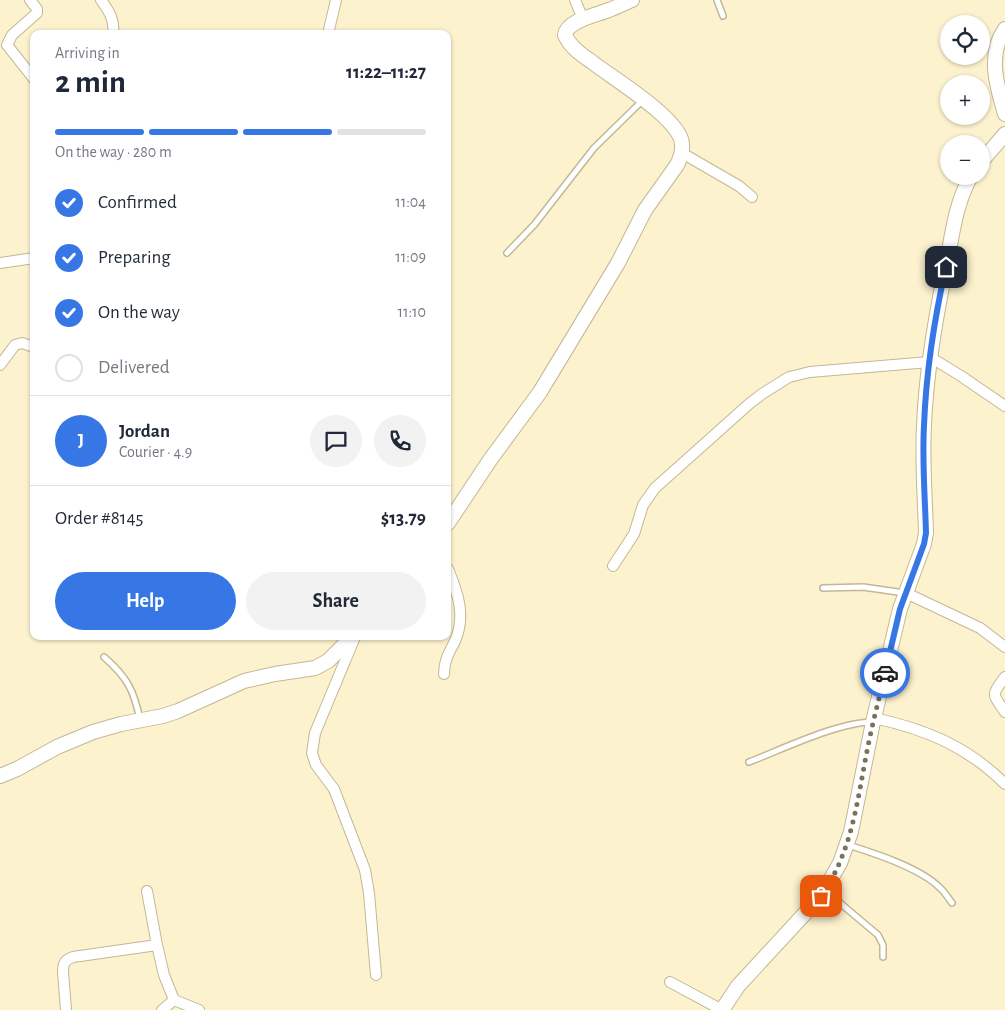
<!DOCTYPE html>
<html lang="en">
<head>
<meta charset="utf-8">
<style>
  :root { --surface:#fff; --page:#f2f2f3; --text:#1f2937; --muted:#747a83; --line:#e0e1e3; --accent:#3677e5 }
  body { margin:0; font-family:"Alegreya Sans",sans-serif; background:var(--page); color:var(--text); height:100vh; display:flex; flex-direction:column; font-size:19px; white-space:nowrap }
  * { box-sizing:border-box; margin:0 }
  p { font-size:16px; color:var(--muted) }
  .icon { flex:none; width:28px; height:28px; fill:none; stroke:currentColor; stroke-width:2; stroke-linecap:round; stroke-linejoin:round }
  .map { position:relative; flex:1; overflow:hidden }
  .side { position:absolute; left:30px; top:30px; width:421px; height:610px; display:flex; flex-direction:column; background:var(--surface); border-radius:10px; box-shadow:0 1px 4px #0004 }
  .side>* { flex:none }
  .fabs { position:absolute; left:940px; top:15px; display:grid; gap:10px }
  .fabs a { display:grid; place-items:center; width:50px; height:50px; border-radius:50%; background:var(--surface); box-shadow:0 1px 4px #0004; font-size:25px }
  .pin { position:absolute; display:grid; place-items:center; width:42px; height:42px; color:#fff; margin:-21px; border-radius:10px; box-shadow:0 2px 8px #0006 }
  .courier { position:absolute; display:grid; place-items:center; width:50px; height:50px; margin:-25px; border:4px solid #3677e5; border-radius:50%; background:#fff; color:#222; box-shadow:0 1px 6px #0007 }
  .headline em { font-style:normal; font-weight:700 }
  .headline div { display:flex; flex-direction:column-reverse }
  .headline { display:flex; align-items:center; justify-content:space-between; height:85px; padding:0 25px }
  h1 { font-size:32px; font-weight:700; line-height:38px }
  .bar { display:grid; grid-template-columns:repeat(4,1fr); gap:8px 5px; align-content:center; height:60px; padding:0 25px }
  .bar i { height:6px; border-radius:4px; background:var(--line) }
  .bar .current { background:var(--accent) }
  .bar p { grid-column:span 4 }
  .line { display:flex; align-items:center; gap:12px; padding:0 25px; border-top:1px solid var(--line) }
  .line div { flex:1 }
  .round { display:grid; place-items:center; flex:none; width:52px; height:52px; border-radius:26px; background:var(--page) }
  ol { padding:0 25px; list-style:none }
  li { display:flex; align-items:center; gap:15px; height:55px }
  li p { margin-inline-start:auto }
  li .icon { padding:5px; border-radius:50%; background:var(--accent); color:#fff; stroke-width:4 }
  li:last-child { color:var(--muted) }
  li i { width:28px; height:28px; border:2px solid var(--line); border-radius:50% }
  .action { display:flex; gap:10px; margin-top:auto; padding:10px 25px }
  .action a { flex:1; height:58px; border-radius:30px; background:var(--accent); color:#fff; font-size:20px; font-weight:700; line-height:58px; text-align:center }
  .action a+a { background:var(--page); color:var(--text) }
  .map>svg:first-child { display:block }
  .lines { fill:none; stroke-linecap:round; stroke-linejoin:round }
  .lane-casing { stroke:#c2b895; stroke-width:8 }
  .street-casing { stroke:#c2b895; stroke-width:12 }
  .secondary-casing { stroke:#c2b895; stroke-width:16 }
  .lane { stroke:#fff; stroke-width:5 }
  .street { stroke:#fff; stroke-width:10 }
  .secondary { stroke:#fff; stroke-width:14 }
  .done { stroke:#79735d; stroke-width:5; stroke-dasharray:0 9 }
  .route { stroke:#3677e5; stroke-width:6 }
</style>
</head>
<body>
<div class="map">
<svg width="1005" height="1010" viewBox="0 0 1005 1010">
  <rect width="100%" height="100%" fill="#fdf2ce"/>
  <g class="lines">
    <defs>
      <path id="lane" d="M717,0L723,16
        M507,253L534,225L594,148L643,100
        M823,588L863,587L905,593
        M104,657C127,677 134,690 140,720
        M749,762C783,749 838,722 873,722
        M848,845C874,853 921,868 940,888C945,892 948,898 952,903
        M829,886L840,903L878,935L883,945V957"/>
      <path id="street" d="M30,0L37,9V13L12,35L7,45L34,79
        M101,0C109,11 115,20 113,34
        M575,0L583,19
        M328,34L336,0
        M682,153L739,186L752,197
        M0,263L34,258
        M930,357L961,376L1005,406
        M0,365L15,345L22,343L34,347
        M613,566L634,534L643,505L655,488L749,404L762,394L789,377L810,372L929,362
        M906,593L980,628L1005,647
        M355,637L315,733L312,753L316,765L334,789L365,870L369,893L376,975
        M444,674C444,660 449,653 455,641C466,616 458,593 448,569
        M1005,677C991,696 992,693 1005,712
        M874,718C925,729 967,746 1005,784
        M147,891L157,945
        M670,982L722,1010
        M66,1010L63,972C63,963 65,960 73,957L157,945L164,975L174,1000L199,1010
        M162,1010L174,1000"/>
      <path id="secondary" d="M1005,29C987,54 997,87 1005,114
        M981,162L1005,134
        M448,523L490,460L540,392L618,263L645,210L677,165C681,157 684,148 681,139C672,114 614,79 592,62C582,55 570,47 565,35C567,20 597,15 609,10C617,7 624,3 632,0
        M0,776L17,769L57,747L93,732L121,724L163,716L178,711L244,681L275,674L315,668L328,661L353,636
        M722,1010L738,986L821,896L840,863L851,832L873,722L900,609L924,544L926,533C925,497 922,461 924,426C926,372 935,320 946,267C952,237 955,204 971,176"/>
    </defs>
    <use href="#lane" class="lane-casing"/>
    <use href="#street" class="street-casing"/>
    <use href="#secondary" class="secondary-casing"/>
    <use href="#lane" class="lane"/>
    <use href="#street" class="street"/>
    <use href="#secondary" class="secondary"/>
  </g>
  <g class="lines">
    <path class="done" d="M821,896C852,852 857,802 867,751C872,725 879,699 885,673"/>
    <path class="route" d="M885,673L900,609L924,544L926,533C925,497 922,461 924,426C926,373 934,320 946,267"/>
  </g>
</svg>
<div class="fabs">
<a><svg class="icon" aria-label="locate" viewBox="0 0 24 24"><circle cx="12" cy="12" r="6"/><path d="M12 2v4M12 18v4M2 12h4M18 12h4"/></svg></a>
<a>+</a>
<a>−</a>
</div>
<div class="pin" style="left:821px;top:896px;background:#ea580c"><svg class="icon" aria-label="bag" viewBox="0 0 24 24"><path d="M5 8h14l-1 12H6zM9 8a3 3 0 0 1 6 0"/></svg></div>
<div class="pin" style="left:946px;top:267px;background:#1f2937"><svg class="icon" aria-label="home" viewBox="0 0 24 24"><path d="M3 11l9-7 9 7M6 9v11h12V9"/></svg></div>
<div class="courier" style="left:885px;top:673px"><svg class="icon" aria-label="car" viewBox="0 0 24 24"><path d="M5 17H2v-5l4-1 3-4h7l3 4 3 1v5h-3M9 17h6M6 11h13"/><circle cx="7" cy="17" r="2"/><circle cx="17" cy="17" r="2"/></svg></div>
<section class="side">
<div class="headline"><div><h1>2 min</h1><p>Arriving in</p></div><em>11:22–11:27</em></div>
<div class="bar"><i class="current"></i><i class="current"></i><i class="current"></i><i></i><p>On the way · 280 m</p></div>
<ol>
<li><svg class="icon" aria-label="check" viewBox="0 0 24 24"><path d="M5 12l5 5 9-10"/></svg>Confirmed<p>11:04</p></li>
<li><svg class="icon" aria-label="check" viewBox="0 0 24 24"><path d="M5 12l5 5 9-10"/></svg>Preparing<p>11:09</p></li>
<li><svg class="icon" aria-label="check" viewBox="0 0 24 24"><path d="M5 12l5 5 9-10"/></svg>On the way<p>11:10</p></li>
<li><i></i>Delivered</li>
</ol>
<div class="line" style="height:90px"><b class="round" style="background:var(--accent);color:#fff">J</b><div><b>Jordan</b><p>Courier · 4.9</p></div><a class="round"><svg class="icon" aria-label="chat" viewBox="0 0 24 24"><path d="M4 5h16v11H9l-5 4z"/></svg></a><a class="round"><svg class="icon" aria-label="phone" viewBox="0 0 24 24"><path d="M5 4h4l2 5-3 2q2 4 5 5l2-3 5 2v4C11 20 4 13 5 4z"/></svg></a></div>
<div class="line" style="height:65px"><div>Order #8145</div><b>$13.79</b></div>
<div class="action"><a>Help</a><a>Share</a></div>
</section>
</div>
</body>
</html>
